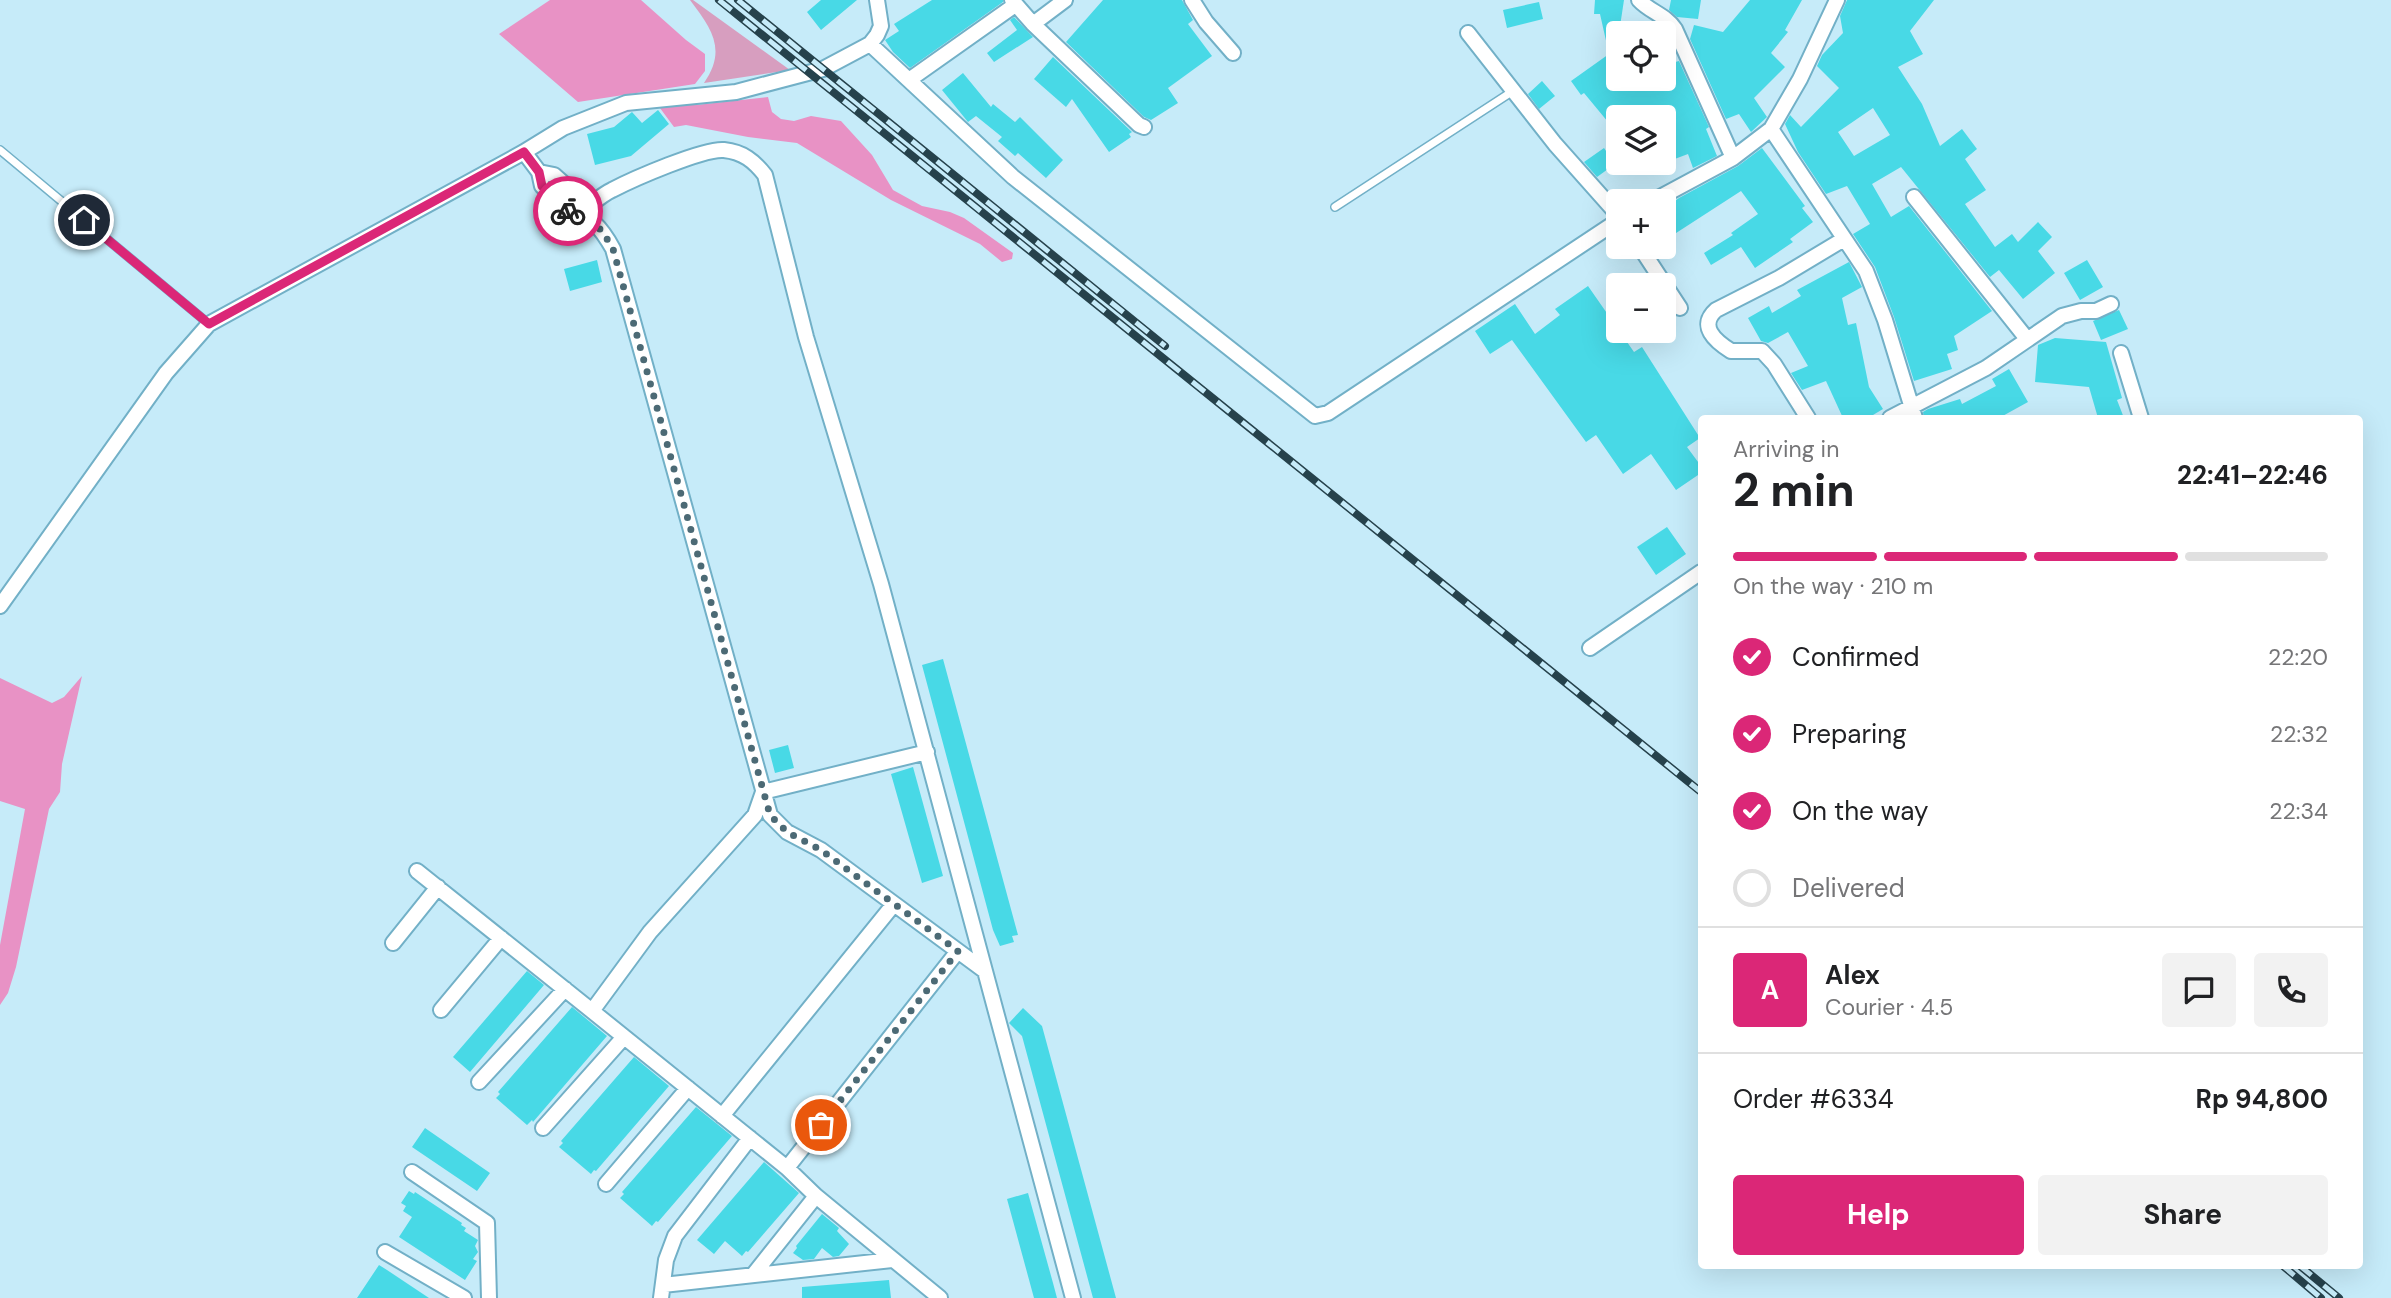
<!DOCTYPE html>
<html lang="en">
<head>
<meta charset="utf-8">
<style>
  :root { --surface:#fff; --page:#f2f2f2; --text:#202124; --muted:#757577; --line:#e0e0e0; --accent:#db2777 }
  body { margin:0; font-family:"DM Sans",sans-serif; background:var(--page); color:var(--text); height:100vh; display:flex; flex-direction:column; font-size:26px; white-space:nowrap }
  * { box-sizing:border-box; margin:0 }
  p { font-size:23px; color:var(--muted) }
  .icon { flex:none; width:38px; height:38px; fill:none; stroke:currentColor; stroke-width:2; stroke-linecap:round; stroke-linejoin:round }
  .map { position:relative; flex:1; overflow:hidden }
  .panel { position:absolute; left:1698px; top:415px; width:665px; height:854px; display:flex; flex-direction:column; background:var(--surface); border-radius:7px; box-shadow:0 7px 28px #0002 }
  .panel>* { flex:none }
  .buttons { position:absolute; left:1606px; top:21px; display:grid; gap:14px }
  .buttons a { display:grid; place-items:center; width:70px; height:70px; border-radius:7px; background:var(--surface); box-shadow:0 7px 28px #0002; font-size:35px }
  .pin { position:absolute; display:grid; place-items:center; width:60px; height:60px; color:#fff; margin:-30px; border:4px solid #fff; border-radius:50%; box-shadow:0 2px 7px #0007 }
  .courier { position:absolute; display:grid; place-items:center; width:70px; height:70px; margin:-35px; border:5px solid #db2777; border-radius:50%; background:#fff; color:#222; box-shadow:0 2px 9px #0007 }
  .head em { font-style:normal; font-weight:700 }
  .head div { display:flex; flex-direction:column-reverse }
  .head { display:flex; align-items:center; justify-content:space-between; height:119px; padding:0 35px }
  h1 { font-size:46px; font-weight:700; line-height:52px }
  .bar { display:grid; grid-template-columns:repeat(4,1fr); gap:10px 7px; align-content:center; height:84px; padding:0 35px }
  .bar i { height:9px; border-radius:5px; background:var(--line) }
  .bar .selected { background:var(--accent) }
  .bar p { grid-column:span 4 }
  .line { display:flex; align-items:center; gap:18px; padding:0 35px; border-top:2px solid var(--line) }
  .line div { flex:1 }
  .round { display:grid; place-items:center; flex:none; width:74px; height:74px; border-radius:7px; background:var(--page) }
  ol { padding:0 35px; list-style:none }
  li { display:flex; align-items:center; gap:21px; height:77px }
  li p { margin-inline-start:auto }
  li .icon { padding:7px; border-radius:50%; background:var(--accent); color:#fff; stroke-width:4 }
  li:last-child { color:var(--muted) }
  li i { width:38px; height:38px; border:4px solid var(--line); border-radius:50% }
  .action { display:flex; gap:14px; margin-top:auto; padding:14px 35px }
  .action a { flex:1; height:80px; border-radius:7px; background:var(--accent); color:#fff; font-size:28px; font-weight:700; line-height:80px; text-align:center }
  .action a+a { background:var(--page); color:var(--text) }
  .map>svg:first-child { display:block }
  .green { fill:#d79ebf }
  .forest { fill:#e892c5 }
  .building { fill:#48d9e6; fill-rule:evenodd }
  .lines { fill:none; stroke-linecap:round; stroke-linejoin:round }
  .lane-casing { stroke:#72b0c7; stroke-width:10 }
  .street-casing { stroke:#72b0c7; stroke-width:18 }
  .lane { stroke:#fff; stroke-width:7 }
  .street { stroke:#fff; stroke-width:14 }
  .rail-casing { stroke:#26424c; stroke-width:8 }
  .rail { stroke:#c6ebf9; stroke-width:5; stroke-dasharray:16; stroke-linecap:butt }
  .done { stroke:#4c6a75; stroke-width:7; stroke-dasharray:0 12.6 }
  .route { stroke:#db2777; stroke-width:9 }
</style>
</head>
<body>
<div class="map">
<svg width="2391" height="1298" viewBox="0 0 2391 1298">
  <rect width="100%" height="100%" fill="#c6ebf9"/>
  <path class="green" d="M690,0H693L790,70L704,83C727,50 712,29 690,0Z"/>
  <path class="forest" d="M550,0H641L686,40L705,54V71L695,84L578,102L499,34Z
    M768,97L772,112L781,119L794,121L811,116L841,121L872,155L893,190L922,206L950,212L964,218L1013,253L1012,259L1002,262L980,244L891,200L797,143L748,137L686,125L674,127L657,104L696,105Z
    M82,676L62,764L60,792L49,809L16,967L8,993L0,1005V945L25,809L0,801V678L52,703L64,697Z"/>
  <path class="building" d="M821,0H857L821,30L807,12Z
    M932,0H1003V2L910,68L893,52L885,40L899,31L894,24Z
    M1103,0H1182L1193,20L1188,24L1212,56L1168,88L1178,103L1151,120L1144,117L1066,42Z
    M1595,0H1624L1619,33V79H1664V65L1679,61L1709,127L1706,129L1717,156L1693,168L1688,154L1664,163V117H1619V123L1613,128L1584,93L1581,95L1571,81L1609,54L1600,14H1594Z
    M1671,0H1701L1698,19L1677,17L1669,10Z
    M1750,0H1802L1785,30L1788,32L1771,53L1785,67L1754,98L1767,117L1751,132L1739,114L1726,119L1690,39L1694,25L1723,32Z
    M1847,0H1934L1910,31L1923,54L1898,67L1922,104L1940,146L1962,129L1977,149L1965,159L1986,190L1965,204L1995,247L2012,234L2018,242L2038,222L2052,237L2038,251L2055,273L2023,299L1999,270L1990,277L1901,167L1872,184L1891,217L1909,206L1992,311L1954,336L1958,350L1947,354L1952,369L1914,381L1894,317L1875,267L1853,234L1870,224L1847,186L1826,194L1798,152L1785,124L1790,115L1801,127L1839,88L1817,66L1822,55L1843,33L1840,16ZM1873,108L1890,135L1854,156L1838,132Z
    M1539,2L1543,19L1507,28L1503,10Z
    M1014,17L1033,37L994,62L987,53L1017,30L1010,20Z
    M1053,57L1132,132L1129,134L1131,137L1109,152L1072,99L1066,107L1034,79Z
    M963,73L991,107L993,104L1015,122L1020,117L1063,160L1046,178L1018,153L1015,156L998,141L1002,137L976,116L968,122L942,90Z
    M1542,81L1555,96L1539,109L1528,94Z
    M658,110L669,124L631,156L595,165L587,134L614,127L632,112L642,123Z
    M1604,148L1615,164L1597,177L1584,162Z
    M1762,148L1805,206L1802,208L1813,222L1790,239L1793,242L1755,268L1741,247L1711,265L1704,253L1733,235L1731,233L1758,214L1741,191L1673,235L1664,223V209L1679,198L1738,166Z
    M597,260L602,282L570,291L564,269Z
    M2087,260L2103,287L2080,300L2064,273Z
    M1849,262L1862,287L1842,298L1848,325L1856,323L1869,387L1883,409L1868,418H1843L1826,381L1802,390L1791,373L1808,366L1788,332L1768,343L1761,341L1748,318L1769,306L1772,313L1801,296L1797,290Z
    M1588,286L1634,352L1642,347L1700,438L1687,447L1701,466V473L1676,490L1651,454L1623,474L1596,435L1586,442L1512,340L1490,354L1475,331L1515,304L1535,334L1560,315L1555,309Z
    M2119,310L2128,329L2101,340L2093,321Z
    M2055,338L2106,342L2122,398L2117,400L2124,418H2098L2089,387L2035,382L2038,345Z
    M2009,369L2028,402L1999,418H1924L1923,412L1928,409L1960,399L1962,404L1996,386L1992,379Z
    M1667,527L1686,554L1656,575L1637,547Z
    M943,659L1018,935L1012,936L1014,942L1000,946L993,930L922,665Z
    M788,745L794,768L775,773L769,750Z
    M913,767L943,876L922,883L891,774Z
    M527,971L544,985L470,1072L453,1057Z
    M572,1007L607,1036L533,1122L532,1120L527,1125L496,1098L500,1094L498,1092Z
    M1023,1008L1042,1026L1116,1298H1093L1022,1036L1009,1023Z
    M634,1057L669,1086L596,1171L594,1170L591,1174L559,1147L563,1143L561,1141Z
    M696,1107L732,1136L658,1222L656,1221L652,1226L620,1198L624,1194L622,1192Z
    M425,1128L490,1173L477,1191L412,1147Z
    M764,1162L799,1193L748,1252L746,1251L742,1256L725,1241L714,1254L697,1240Z
    M409,1191L414,1194L415,1192L462,1223L461,1225L466,1228L464,1231L478,1240L475,1246L478,1252L473,1259L477,1261L465,1280L399,1237L412,1217L403,1211L406,1206L401,1203Z
    M1028,1193L1053,1283L1057,1298H1034L1007,1199Z
    M822,1214L839,1228L837,1231L849,1244L839,1256L833,1257L822,1248L814,1259L803,1260L793,1253L797,1248L796,1246Z
    M379,1265L387,1270L429,1298H357Z
    M889,1280L891,1298H802V1287Z"/>
  <g class="lines">
    <defs>
      <path id="lane" d="M0,150L209,324
        M1335,207L1513,91"/>
      <path id="street" d="M1012,0L1033,24L1139,125L1144,127
        M1192,0L1206,22L1233,53
        M1639,0C1650,12 1666,15 1675,29L1733,158
        M1033,24L1065,0
        M1468,33L1555,144L1619,216
        M870,44L1013,177L1315,416L1328,413L1619,220
        M909,80L1015,5
        M1771,129L1866,271L1885,320L1915,418
        M524,152L539,172L542,186L566,211C590,213 602,229 613,249L770,815L787,832L821,850L985,971L1073,1298
        M539,172L554,175L580,198L581,212
        M1914,197L2027,339
        M1653,201L1733,158L1771,129L1800,79L1837,0
        M581,212C591,205 601,195 612,190C633,179 704,148 724,150C743,152 754,161 765,175L806,337L881,584L985,971
        M1640,247L1680,308
        M2121,353L2141,418
        M1808,418L1774,364L1762,351H1731C1715,341 1698,326 1716,310L1779,278L1844,239
        M1890,418L1986,368L2062,316L2081,311H2096L2111,304
        M0,606L166,373L209,324L524,152L563,128L626,103L736,92L823,69L870,44L877,35L881,26L877,0
        M1590,648L1701,572
        M927,752L763,792L755,815L650,932L592,1011L787,1168L816,1196L940,1298
        M417,871L592,1011
        M393,943L438,887
        M441,1010L501,938
        M479,1082L565,989
        M722,1116L894,904
        M543,1128L624,1037
        M787,1168L958,951
        M412,1172L487,1223L489,1298
        M606,1184L688,1088
        M385,1252L464,1298
        M753,1275L816,1196
        M663,1285L892,1260
        M661,1298L666,1260L675,1236L750,1138"/>
    </defs>
    <use href="#lane" class="lane-casing"/>
    <use href="#street" class="street-casing"/>
    <use href="#lane" class="lane"/>
    <use href="#street" class="street"/>
    <defs>
      <path id="rail" d="M719,0L1701,792
        M738,0L1165,346
        M2282,1265L2321,1298
        M2299,1265L2339,1298"/>
    </defs>
    <use href="#rail" class="rail-casing"/>
    <use href="#rail" class="rail"/>
  </g>
  <g class="lines">
    <path class="done" d="M568,211C591,213 602,230 613,249L770,815L787,832L821,850L958,951L821,1125"/>
    <path class="route" d="M84,220L209,324L524,152L539,172L542,186L568,211"/>
  </g>
</svg>
<div class="buttons">
<a><svg class="icon" aria-label="locate" viewBox="0 0 24 24"><circle cx="12" cy="12" r="6"/><path d="M12 2v4M12 18v4M2 12h4M18 12h4"/></svg></a>
<a><svg class="icon" aria-label="layers" viewBox="0 0 24 24"><path d="M12 4l9 5-9 5-9-5zM3 14l9 5 9-5"/></svg></a>
<a>+</a>
<a>−</a>
</div>
<div class="pin" style="left:821px;top:1125px;background:#ea580c"><svg class="icon" aria-label="bag" viewBox="0 0 24 24"><path d="M5 8h14l-1 12H6zM9 8a3 3 0 0 1 6 0"/></svg></div>
<div class="pin" style="left:84px;top:220px;background:#1f2937"><svg class="icon" aria-label="home" viewBox="0 0 24 24"><path d="M3 11l9-7 9 7M6 9v11h12V9"/></svg></div>
<div class="courier" style="left:568px;top:211px"><svg class="icon" aria-label="bike" viewBox="0 0 24 24"><circle cx="6" cy="16" r="4"/><circle cx="18" cy="16" r="4"/><path d="M6 16l4-8h5l3 8M10 8l3 8H6M13 5h3"/></svg></div>
<section class="panel">
<div class="head"><div><h1>2 min</h1><p>Arriving in</p></div><em>22:41–22:46</em></div>
<div class="bar"><i class="selected"></i><i class="selected"></i><i class="selected"></i><i></i><p>On the way · 210 m</p></div>
<ol>
<li><svg class="icon" aria-label="check" viewBox="0 0 24 24"><path d="M5 12l5 5 9-10"/></svg>Confirmed<p>22:20</p></li>
<li><svg class="icon" aria-label="check" viewBox="0 0 24 24"><path d="M5 12l5 5 9-10"/></svg>Preparing<p>22:32</p></li>
<li><svg class="icon" aria-label="check" viewBox="0 0 24 24"><path d="M5 12l5 5 9-10"/></svg>On the way<p>22:34</p></li>
<li><i></i>Delivered</li>
</ol>
<div class="line" style="height:126px"><b class="round" style="background:var(--accent);color:#fff">A</b><div><b>Alex</b><p>Courier · 4.5</p></div><a class="round"><svg class="icon" aria-label="chat" viewBox="0 0 24 24"><path d="M4 5h16v11H9l-5 4z"/></svg></a><a class="round"><svg class="icon" aria-label="phone" viewBox="0 0 24 24"><path d="M5 4h4l2 5-3 2q2 4 5 5l2-3 5 2v4C11 20 4 13 5 4z"/></svg></a></div>
<div class="line" style="height:91px"><div>Order #6334</div><b>Rp 94,800</b></div>
<div class="action"><a>Help</a><a>Share</a></div>
</section>
</div>
</body>
</html>
